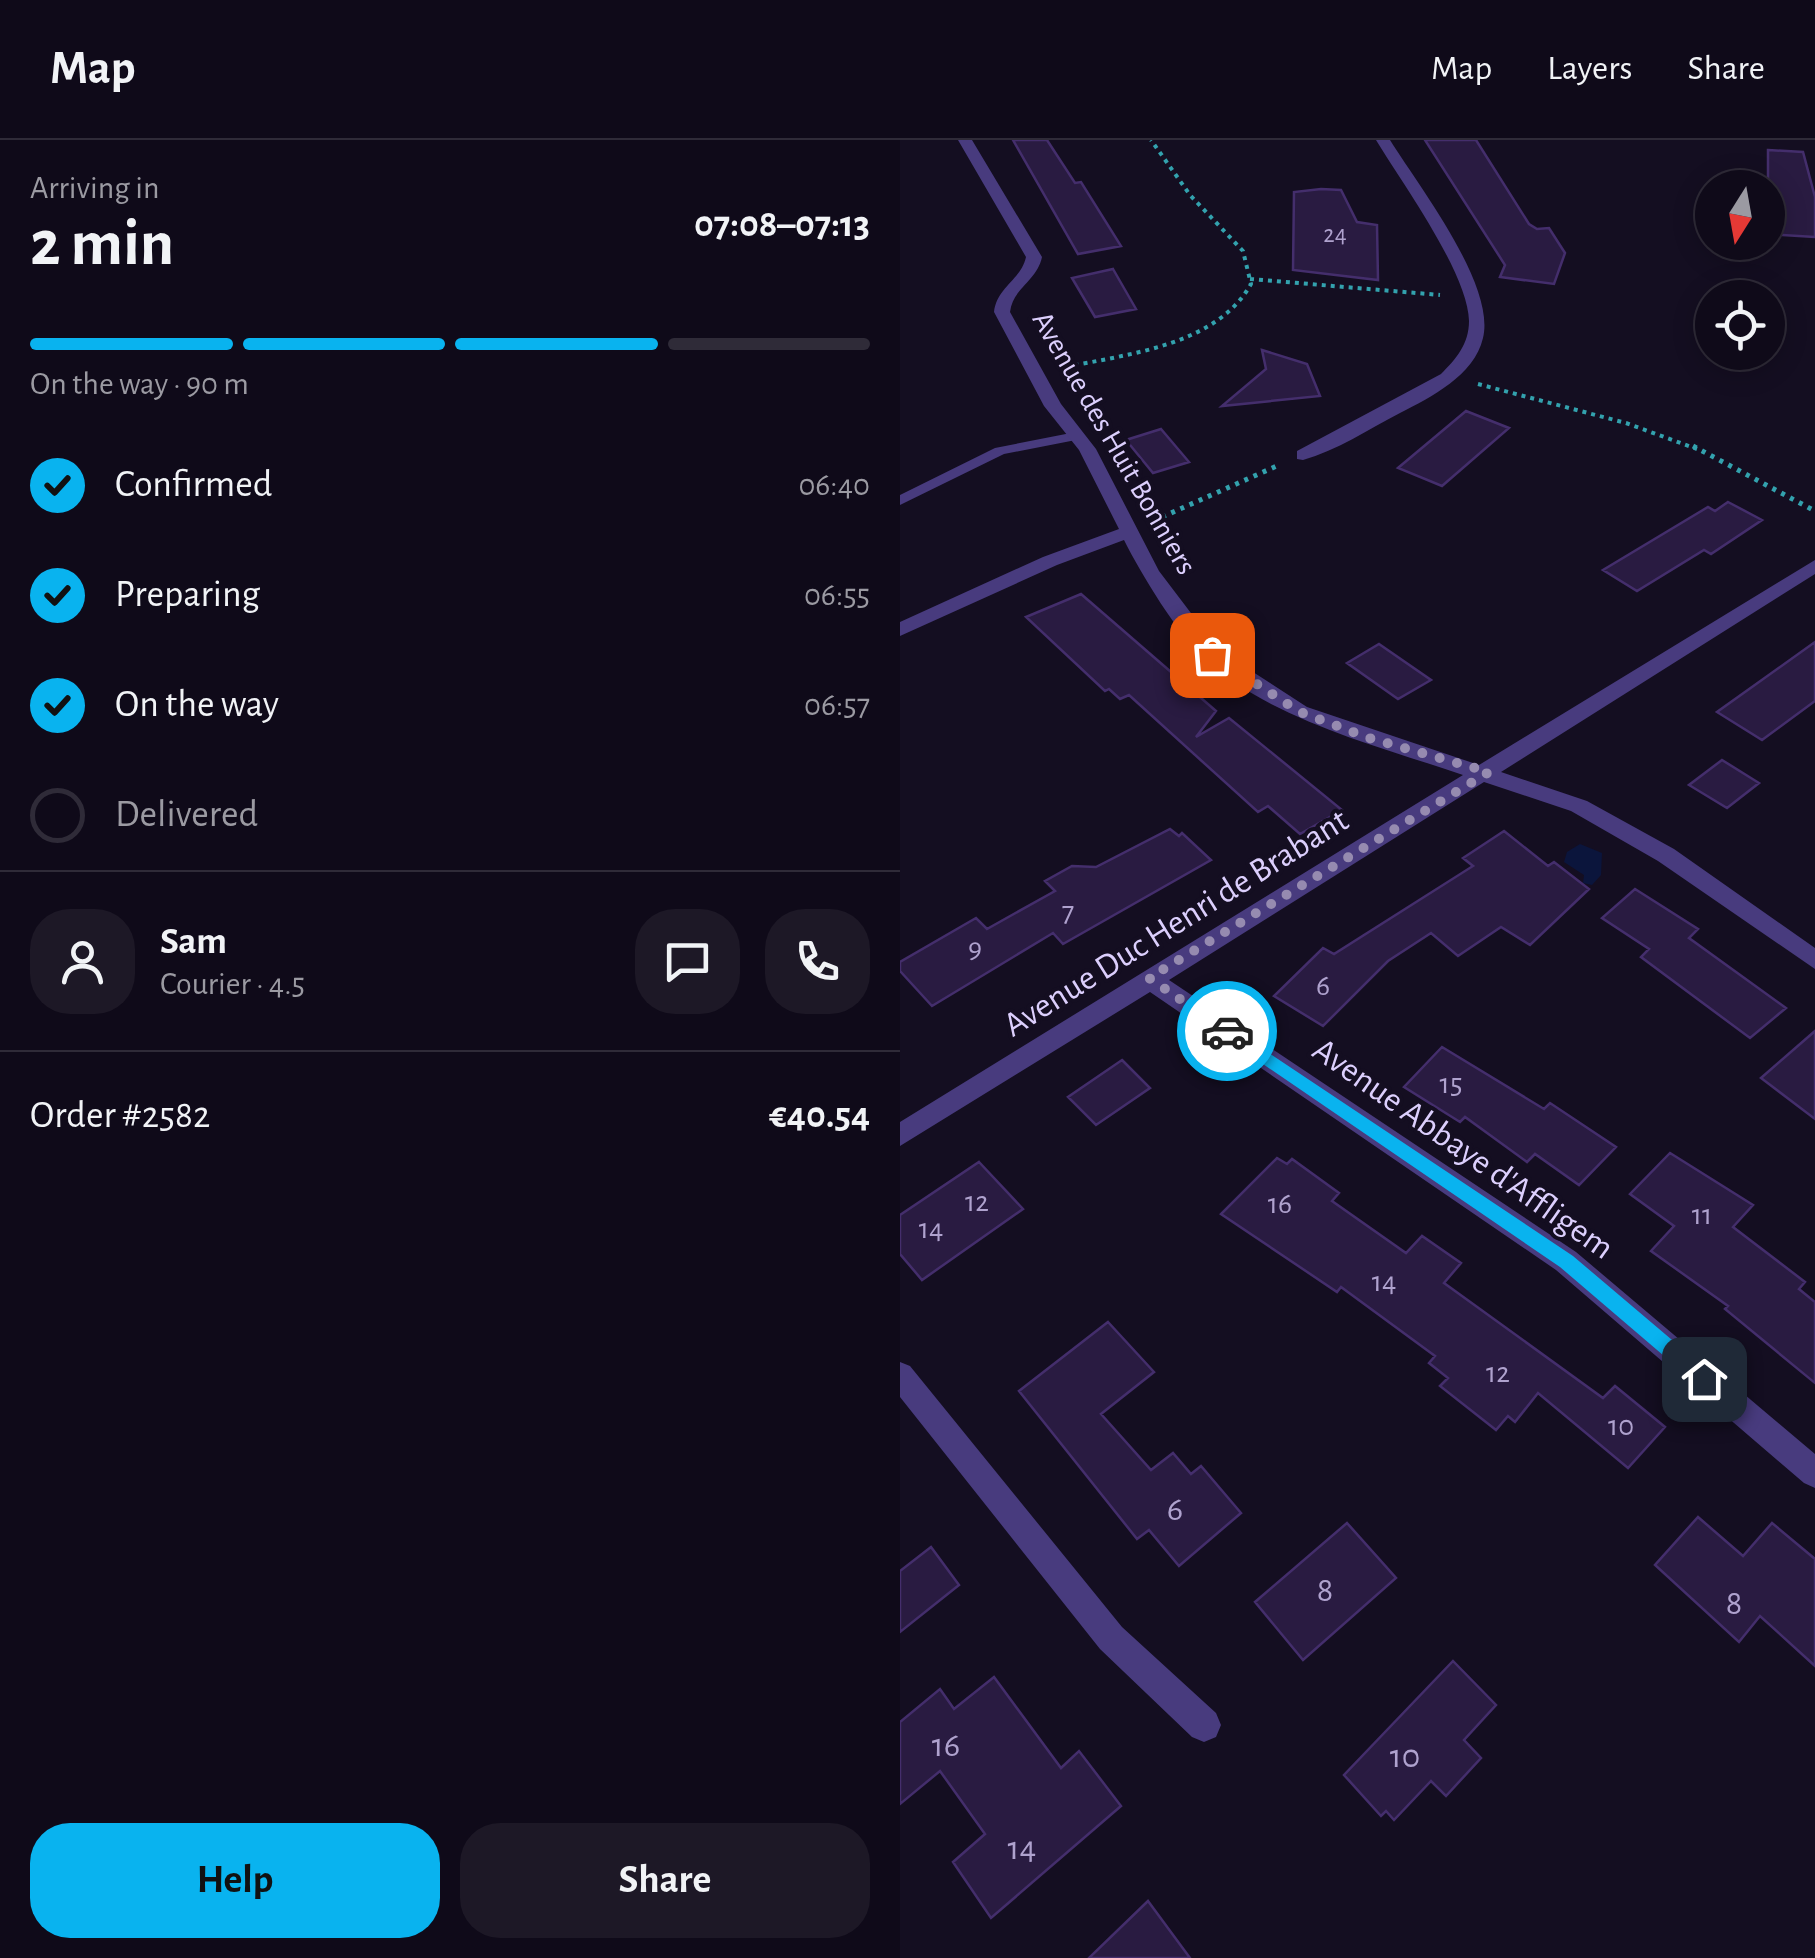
<!DOCTYPE html>
<html lang="en">
<head>
<meta charset="utf-8">
<style>
  :root { --surface:#0f0a19; --page:#1d1826; --text:#f1f3f6; --muted:#9b9aa2; --line:#2f2b38; --accent:#09b3ef }
  body { margin:0; font-family:"Alegreya Sans",sans-serif; background:var(--page); color:var(--text); height:100vh; display:flex; flex-direction:column; font-size:38px; white-space:nowrap }
  * { box-sizing:border-box; margin:0 }
  p { font-size:32px; color:var(--muted) }
  .icon { flex:none; width:55px; height:55px; fill:none; stroke:currentColor; stroke-width:2; stroke-linecap:round; stroke-linejoin:round }
  .map { position:relative; flex:1; overflow:hidden }
  .panel { display:flex; flex-direction:column; background:var(--surface); width:900px }
  .panel>* { flex:none }
  .needle { width:65px; rotate:191deg }
  .controls { position:absolute; left:795px; top:30px; display:grid; gap:20px }
  .controls a { display:grid; place-items:center; width:90px; height:90px; border-radius:50%; background:var(--surface); box-shadow:0 5px 25px #0003,0 0 0 2px var(--line); font-size:50px }
  .pin { position:absolute; display:grid; place-items:center; width:85px; height:85px; color:#fff; margin:-42px; border-radius:20px; box-shadow:0 5px 15px #0006 }
  .courier { position:absolute; display:grid; place-items:center; width:100px; height:100px; margin:-50px; border:8px solid #09b3ef; border-radius:50%; background:#fff; color:#222; box-shadow:0 2px 12px #0007 }
  .head em { font-style:normal; font-weight:600 }
  .head div { display:flex; flex-direction:column-reverse }
  .head { display:flex; align-items:center; justify-content:space-between; height:170px; padding:0 30px }
  h1 { font-size:65px; font-weight:600; line-height:75px }
  .bar { display:grid; grid-template-columns:repeat(4,1fr); gap:15px 10px; align-content:center; height:120px; padding:0 30px }
  .bar i { height:12px; border-radius:8px; background:var(--line) }
  .bar .selected { background:var(--accent) }
  .bar p { grid-column:span 4 }
  .line { display:flex; align-items:center; gap:25px; padding:0 30px; border-top:2px solid var(--line) }
  .line div { flex:1 }
  .round { display:grid; place-items:center; flex:none; width:105px; height:105px; border-radius:40px; background:var(--page) }
  ol { padding:0 30px; list-style:none }
  li { display:flex; align-items:center; gap:30px; height:110px }
  li p { margin-inline-start:auto }
  li .icon { padding:10px; border-radius:50%; background:var(--accent); color:#111; stroke-width:4 }
  li:last-child { color:var(--muted) }
  li i { width:55px; height:55px; border:5px solid var(--line); border-radius:50% }
  .button { display:flex; gap:20px; margin-top:auto; padding:20px 30px }
  .button a { flex:1; height:115px; border-radius:40px; background:var(--accent); color:#111; font-size:40px; font-weight:600; line-height:115px; text-align:center }
  .button a+a { background:var(--page); color:var(--text) }
  header { display:flex; align-items:center; gap:60px; box-sizing:border-box; height:140px; padding:0 50px; background:var(--surface); border-bottom:2px solid var(--line) }
  header strong { font-size:48px }
  nav { display:flex; gap:55px; margin-inline-start:auto; font-size:35px }
  main { display:flex; flex:1; min-height:0 }
  .map>svg:first-child { display:block }
  .water { fill:#0b153c }
  .building { fill:#291b41; stroke:#442e6c; stroke-width:2.5 }
  .lines { fill:none; stroke-linecap:round; stroke-linejoin:round }
  .path-far1 { stroke:#33a2ae; stroke-width:4; stroke-dasharray:4 5; stroke-linecap:butt }
  .path { stroke:#33a2ae; stroke-width:5; stroke-dasharray:4 6; stroke-linecap:butt }
  .service { fill:#483b7e; fill-rule:evenodd }
  .minor { fill:#483b7e; fill-rule:evenodd }
  .route { fill:#09b3ef }
  .done { stroke:#968bb0; stroke-width:10; stroke-dasharray:0 18 }
  .labels { text-anchor:middle; dominant-baseline:central; stroke-width:8; stroke-linejoin:round; paint-order:stroke }
  .far-number-label { font-size:25px; fill:#afa2ce }
  .far-street-label { font-size:30px; fill:#dccffd; stroke:#140e21 }
  .number-label { font-size:30px; fill:#afa2ce }
  .street-label { font-size:35px; fill:#dccffd; stroke:#140e21 }
  .near-number-label { font-size:35px; fill:#afa2ce }
</style>
</head>
<body>
<header>
<strong>Map</strong>
<nav><a>Map</a><a>Layers</a><a>Share</a></nav>
</header>
<main>
<section class="panel">
<div class="head"><div><h1>2 min</h1><p>Arriving in</p></div><em>07:08–07:13</em></div>
<div class="bar"><i class="selected"></i><i class="selected"></i><i class="selected"></i><i></i><p>On the way · 90 m</p></div>
<ol>
<li><svg class="icon" aria-label="check" viewBox="0 0 24 24"><path d="M5 12l5 5 9-10"/></svg>Confirmed<p>06:40</p></li>
<li><svg class="icon" aria-label="check" viewBox="0 0 24 24"><path d="M5 12l5 5 9-10"/></svg>Preparing<p>06:55</p></li>
<li><svg class="icon" aria-label="check" viewBox="0 0 24 24"><path d="M5 12l5 5 9-10"/></svg>On the way<p>06:57</p></li>
<li><i></i>Delivered</li>
</ol>
<div class="line" style="height:180px"><a class="round"><svg class="icon" aria-label="person" viewBox="0 0 24 24"><circle cx="12" cy="8" r="4"/><path d="M4 21q1-7 8-7t8 7"/></svg></a><div><b>Sam</b><p>Courier · 4.5</p></div><a class="round"><svg class="icon" aria-label="chat" viewBox="0 0 24 24"><path d="M4 5h16v11H9l-5 4z"/></svg></a><a class="round"><svg class="icon" aria-label="phone" viewBox="0 0 24 24"><path d="M5 4h4l2 5-3 2q2 4 5 5l2-3 5 2v4C11 20 4 13 5 4z"/></svg></a></div>
<div class="line" style="height:130px"><div>Order #2582</div><b>€40.54</b></div>
<div class="button"><a>Help</a><a>Share</a></div>
</section>
<div class="map">
<svg width="915" height="1818" viewBox="0 0 915 1818">
  <rect width="100%" height="100%" fill="#140e21"/>
  <path class="water" d="M680,704L702,713L701,735L692,745L683,743L684,735L664,722L667,712Z"/>
  <path class="building" d="M113,0H147L175,43L181,42L221,106L178,114Z
    M525,0H576L629,84L637,89L649,88L665,113L654,144L600,137L605,125Z
    M868,10L903,12L915,57V97L868,94Z
    M421,49L441,50L457,82L477,85L478,140L393,130L394,52Z
    M213,129L236,169L195,177L172,138Z
    M362,210L407,224L420,256L322,266L366,229Z
    M566,271L609,288L542,346L498,328Z
    M261,289L289,322L253,333L226,300Z
    M828,362L862,380L811,414L804,410L737,451L703,430L808,367L815,371Z
    M181,454L316,571L296,597L329,578L442,670L400,694L368,666L358,672L229,555L220,559L209,549L205,551L126,477Z
    M915,502V561L862,600L817,572Z
    M479,504L531,540L498,559L447,523Z
    M822,620L859,643L827,668L789,645Z
    M270,689L279,696L282,693L311,720L163,804L153,793L32,866L0,831V822L76,778L87,789L155,751L145,741L172,726L196,727Z
    M604,691L648,726L654,722L689,749L630,805L601,787L558,816L531,793L488,821L423,886L374,856L423,808L434,814L573,726L563,718Z
    M735,749L798,789L789,798L886,868L850,898L741,817L749,809L702,778Z
    M915,891V979L861,938Z
    M542,907L644,969L650,963L716,1007L679,1045L635,1014L627,1022L565,977L560,982L504,947Z
    M222,920L250,948L196,985L168,957Z
    M770,1013L853,1065L833,1087L905,1142L899,1149L915,1162V1243L825,1169L828,1166L751,1111L774,1086L730,1054Z
    M377,1018L387,1024L392,1019L439,1053L432,1061L506,1113L522,1096L561,1123L544,1143L703,1258L715,1246L765,1287L728,1328L638,1253L615,1282L608,1276L596,1290L540,1246L548,1238L529,1223L535,1216L441,1147L437,1152L321,1074Z
    M79,1022L123,1069L22,1140L0,1114V1075Z
    M208,1182L254,1232L201,1274L251,1330L273,1313L291,1334L301,1326L341,1373L279,1426L249,1390L237,1399L119,1251Z
    M798,1377L843,1416L872,1383L915,1419V1526L860,1476L839,1502L755,1425Z
    M447,1383L496,1438L403,1520L355,1462Z
    M31,1407L59,1445L0,1492V1431Z
    M553,1521L596,1565L564,1600L581,1618L546,1656L531,1641L494,1680L486,1671L481,1676L444,1635Z
    M94,1537L161,1628L179,1611L221,1666L91,1778L53,1722L85,1694L40,1631L0,1664V1582L40,1549L54,1569Z
    M248,1761L290,1818H189Z"/>
  <g class="lines">
    <path class="path-far1" d="M350,139L540,155
      M166,227C229,214 317,205 351,144L343,111L290,55L251,0
      M578,244L726,283L797,309"/>
    <path class="path" d="M793,306L915,371
      M253,381L379,325"/>
    <path class="service" d="M176,292L181,293V299L104,314L0,365V355L95,308Z"/>
    <path class="minor" d="M58,0H72L142,117C137,141 113,148 110,172L161,264L196,309L259,431L319,510L407,567L579,625L915,420V434L601,632L687,661L774,709L915,808V829L758,721L671,671L584,642L269,840L676,1112L915,1314V1348L904,1343L656,1130L250,852L0,1006V982L563,635C479,606 372,580 306,520C278,495 241,434 224,400L157,425L0,496V482L143,417L219,389L179,310L144,266L94,172C97,147 121,140 126,117Z
      M476,0H490C518,45 596,145 583,198C574,236 531,257 500,273C469,289 436,311 403,320L397,319V311L541,234C556,219 569,204 569,181C568,133 502,43 476,0Z
      M0,1222L10,1226L222,1487L316,1573L321,1585L316,1597L304,1602L292,1597L200,1509L0,1257Z"/>
  </g>
  <path class="route" d="M327,885L673,1116L811,1233V1245H798L660,1127L322,896L319,891Z"/>
  <g class="lines">
    <path class="done" d="M312,515L400,572L469,598L589,632L249,838L327,891"/>
  </g>
  <g class="labels">
    <g class="far-number-label">
      <text x="435" y="94">24</text>
    </g>
    <g class="far-street-label">
      <text transform="translate(214 303) rotate(60)">Avenue des Huit Bonniers</text>
    </g>
    <g class="number-label">
      <text x="168" y="772">7</text>
      <text x="75" y="809">9</text>
      <text x="423" y="846">6</text>
      <text x="551" y="944">15</text>
      <text x="77" y="1062">12</text>
      <text x="380" y="1064">16</text>
      <text x="802" y="1075">11</text>
      <text x="31" y="1089">14</text>
      <text x="484" y="1142">14</text>
      <text x="598" y="1233">12</text>
      <text x="721" y="1286">10</text>
    </g>
    <g class="street-label">
      <text transform="translate(276 783) rotate(-32)">Avenue Duc Henri de Brabant</text>
      <text transform="translate(563 1009) rotate(35)">Avenue Abbaye d'Affligem</text>
    </g>
    <g class="near-number-label">
      <text x="275" y="1369">6</text>
      <text x="425" y="1450">8</text>
      <text x="834" y="1463">8</text>
      <text x="46" y="1605">16</text>
      <text x="505" y="1616">10</text>
      <text x="122" y="1708">14</text>
    </g>
  </g>
</svg>
<div class="controls">
<a><svg class="needle" viewBox="-14 -14 28 28"><path d="M0-13l5 13h-10z" fill="#e53935"/><path d="M0 13l5-13h-10z" fill="#9b9aa2"/></svg></a>
<a><svg class="icon" aria-label="locate" viewBox="0 0 24 24"><circle cx="12" cy="12" r="6"/><path d="M12 2v4M12 18v4M2 12h4M18 12h4"/></svg></a>
</div>
<div class="pin" style="left:312px;top:515px;background:#ea580c"><svg class="icon" aria-label="bag" viewBox="0 0 24 24"><path d="M5 8h14l-1 12H6zM9 8a3 3 0 0 1 6 0"/></svg></div>
<div class="pin" style="left:804px;top:1239px;background:#1f2937"><svg class="icon" aria-label="home" viewBox="0 0 24 24"><path d="M3 11l9-7 9 7M6 9v11h12V9"/></svg></div>
<div class="courier" style="left:327px;top:891px"><svg class="icon" aria-label="car" viewBox="0 0 24 24"><path d="M5 17H2v-5l4-1 3-4h7l3 4 3 1v5h-3M9 17h6M6 11h13"/><circle cx="7" cy="17" r="2"/><circle cx="17" cy="17" r="2"/></svg></div>
</div>
</main>
</body>
</html>
